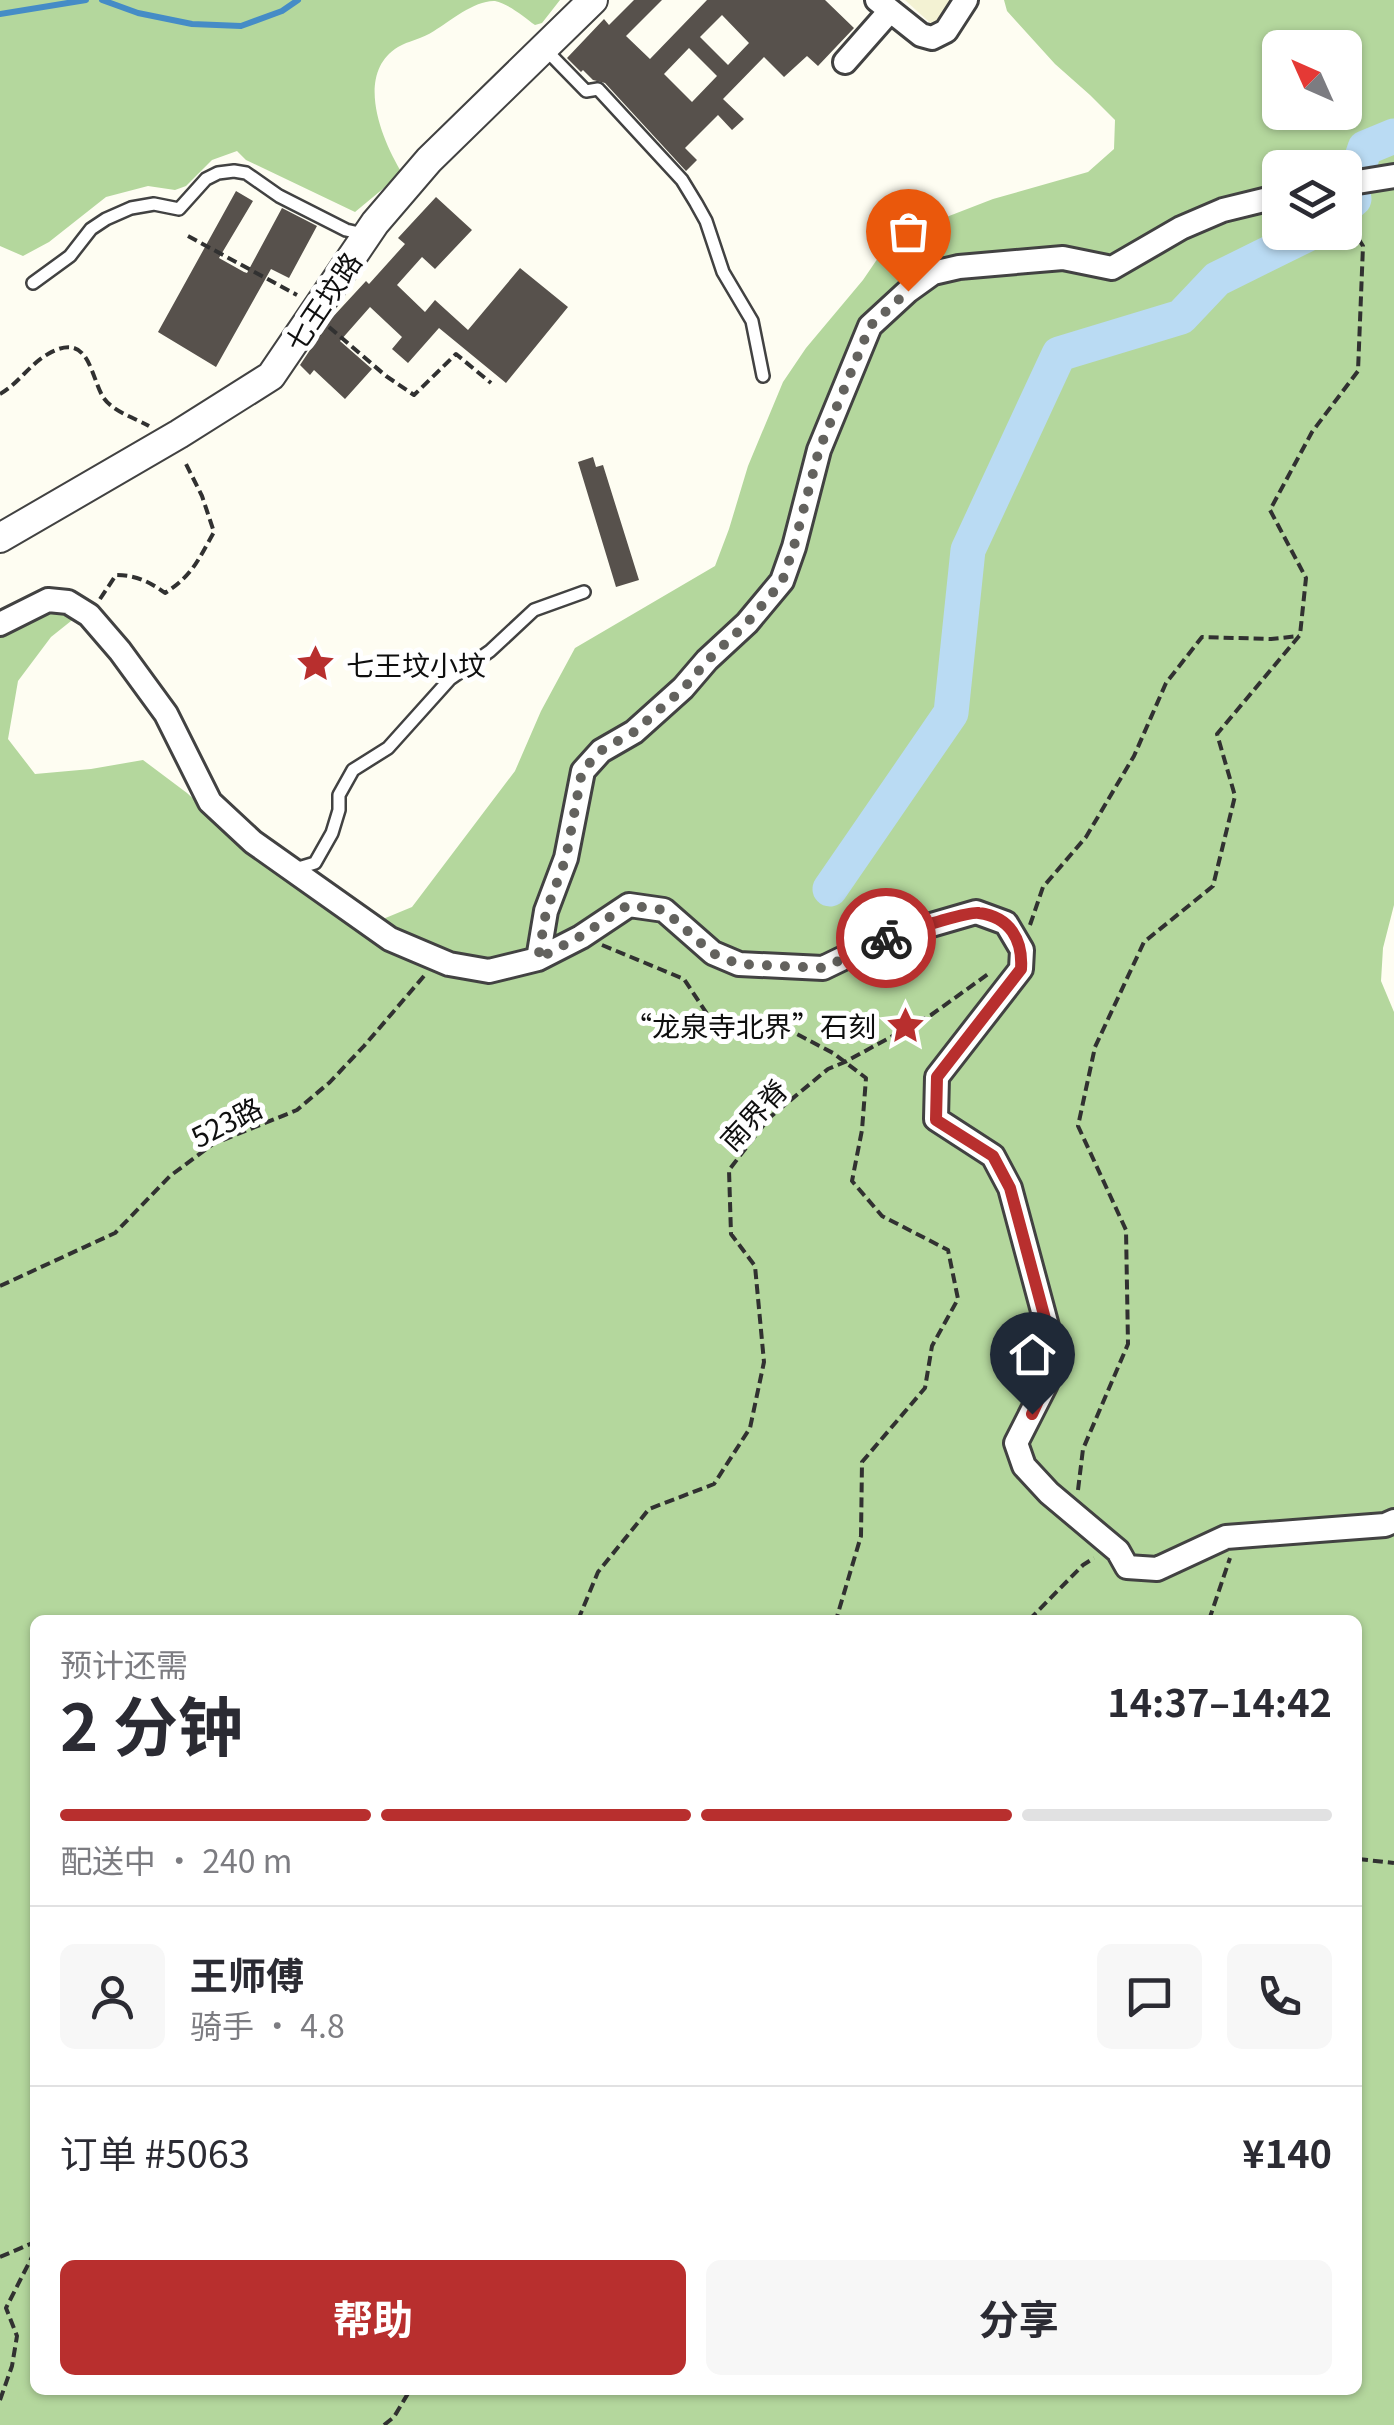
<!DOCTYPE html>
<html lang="zh">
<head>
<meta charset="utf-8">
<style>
  :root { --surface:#fff; --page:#f7f7f7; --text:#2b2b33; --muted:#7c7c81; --line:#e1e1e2; --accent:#b82f2e }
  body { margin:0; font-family:Georgia,"Noto Sans SC",serif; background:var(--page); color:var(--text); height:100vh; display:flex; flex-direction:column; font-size:38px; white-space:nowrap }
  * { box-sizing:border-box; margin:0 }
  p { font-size:32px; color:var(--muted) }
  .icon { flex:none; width:55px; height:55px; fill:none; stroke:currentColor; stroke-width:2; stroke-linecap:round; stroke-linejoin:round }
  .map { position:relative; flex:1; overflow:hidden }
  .panel { position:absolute; left:30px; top:1615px; width:1332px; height:780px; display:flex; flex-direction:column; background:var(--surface); border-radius:15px; box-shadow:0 2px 8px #0004 }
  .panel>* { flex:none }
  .needle { width:65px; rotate:315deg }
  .buttons { position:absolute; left:1262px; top:30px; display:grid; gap:20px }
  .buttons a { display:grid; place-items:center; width:100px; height:100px; border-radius:15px; background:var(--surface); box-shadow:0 2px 8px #0004; font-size:50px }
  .pin { position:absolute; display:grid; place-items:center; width:85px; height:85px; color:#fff; margin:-102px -42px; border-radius:50% 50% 50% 0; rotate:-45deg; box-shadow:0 0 10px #0007 }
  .pin .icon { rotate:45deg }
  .courier { position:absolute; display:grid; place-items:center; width:100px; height:100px; margin:-50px; border:8px solid #b82f2e; border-radius:50%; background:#fff; color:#222; box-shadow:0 2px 12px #0007 }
  .head em { font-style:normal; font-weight:700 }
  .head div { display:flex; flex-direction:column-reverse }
  .head { display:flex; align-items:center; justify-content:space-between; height:170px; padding:0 30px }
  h1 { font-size:65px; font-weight:700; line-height:75px }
  .bar { display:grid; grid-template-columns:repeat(4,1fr); gap:15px 10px; align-content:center; height:120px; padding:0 30px }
  .bar i { height:12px; border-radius:8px; background:var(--line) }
  .bar .selected { background:var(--accent) }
  .bar p { grid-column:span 4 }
  .line { display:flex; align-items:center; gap:25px; padding:0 30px; border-top:2px solid var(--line) }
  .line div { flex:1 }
  .round { display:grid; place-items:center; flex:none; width:105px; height:105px; border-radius:15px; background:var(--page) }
  .button { display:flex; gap:20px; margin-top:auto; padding:20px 30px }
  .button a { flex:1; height:115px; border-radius:15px; background:var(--accent); color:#fff; font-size:40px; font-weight:700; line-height:115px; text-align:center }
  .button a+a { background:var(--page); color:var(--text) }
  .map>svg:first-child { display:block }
  .farmland { fill:#f3f2d3 }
  .forest { fill:#b4d79d; fill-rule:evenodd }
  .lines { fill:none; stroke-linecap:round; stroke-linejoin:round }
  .stream { stroke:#458cc6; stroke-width:6 }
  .river { stroke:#badbf3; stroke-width:35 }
  .building { fill:#57514c; fill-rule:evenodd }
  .service-casing { stroke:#424242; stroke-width:16 }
  .minor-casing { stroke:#424242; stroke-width:28 }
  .tertiary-casing { stroke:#424242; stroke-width:32 }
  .path { stroke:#313131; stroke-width:4; stroke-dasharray:10 5; stroke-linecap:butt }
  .service { stroke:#fff; stroke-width:11 }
  .minor { stroke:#fff; stroke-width:22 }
  .tertiary { stroke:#fff; stroke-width:28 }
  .done { stroke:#63625e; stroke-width:10; stroke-dasharray:0 18 }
  .route { stroke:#b82f2e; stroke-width:12 }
  .labels { text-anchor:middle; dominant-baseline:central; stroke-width:10; stroke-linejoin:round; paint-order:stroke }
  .street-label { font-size:28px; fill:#0f0f0f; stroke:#fff }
  .poi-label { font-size:28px; fill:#0f0f0f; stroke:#fff; text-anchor:start }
</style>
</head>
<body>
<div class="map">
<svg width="1394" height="2425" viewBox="0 0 1394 2425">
  <rect width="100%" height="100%" fill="#fefdf2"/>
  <path class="farmland" d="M905,0H962L939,31Z"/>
  <path class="forest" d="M0,0H560L542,23L535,25C524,17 509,4 495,1C475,0 450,21 434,31C422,39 408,41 398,47C354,74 382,140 402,173L355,212L246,160L237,151L212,160L186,186L175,190L148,186L106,197L49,242L23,256L0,246Z
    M1004,0H1394V905L1383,948L1381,981L1394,1012V2425H0V622L43,606L81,613L51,637L18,681L8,739L35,774L91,769L143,760L187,793L251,851L371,924L412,907L515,771L541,711L575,648L715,566L729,529L748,466L783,382L806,348L863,280L880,255L918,228L993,199L1088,172L1114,149L1115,120L1090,95L1055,64L1007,11ZM1280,48H1345V112H1280ZM1280,168H1345V232H1280ZM35,1620H1358V2390H35Z"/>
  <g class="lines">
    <path class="stream" d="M102,0L138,13L192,24L241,26L282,11L298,0
      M0,14L86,0"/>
    <path class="river" d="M1359,166L1365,148L1394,136
      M1345,207L1354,199
      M830,889L951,713L968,550L1059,354L1181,317L1217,279L1312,232"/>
  </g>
  <path class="building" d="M634,0H662L626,36L650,59L707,0H825L854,28L818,66L807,56L784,77L764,57L723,99L744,119L732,130L718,115L685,148L697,160L686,171L605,83L593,80L583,70L581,72L567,58L604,19L609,25ZM722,15L749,43L728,65L700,37ZM689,48L717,76L692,102L664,74Z
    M236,191L253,201L219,258L244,272L247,273L282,208L317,226L289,278L271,269L216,367L158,332Z
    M436,197L472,230L435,269L422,257L397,285L425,312L435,300L468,330L520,268L568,307L506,383L439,328L408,363L392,349L402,337L370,307L340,341L372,369L345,399L314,370L310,375L300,365L330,320L366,281L369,284L405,244L398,238Z
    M593,457L596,467L603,465L639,580L616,587L578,462Z"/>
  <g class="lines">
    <defs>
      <path id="service" d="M545,49L586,91L598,89L682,180L696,203L706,221L723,272L752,321L763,376
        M33,283L70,256L91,229L106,219L131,208L154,204L179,209L206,179L218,173L234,171L246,173L279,196L346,230L363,234
        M295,869L315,863L332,833L339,810V795L353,770L388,748L450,679L490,651L534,610L584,592"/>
      <path id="minor" d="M877,0L921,35L932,38L946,31L966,0
        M845,62L889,12
        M1345,184L1394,176
        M0,624L48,600L68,602L89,615L120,651L166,714L210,802L253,842L390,939L449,964L489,971L538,959L581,937L629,905L664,910L713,953L739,964L823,968L883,939L976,912L1006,923L1022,950L1021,969L937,1077L936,1119L993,1156L1010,1188L1055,1356L1046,1384L1016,1443L1024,1466L1049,1493L1118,1551L1127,1567L1157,1569L1226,1537L1385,1525L1394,1521
        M538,959L546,911L566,858L583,771L601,751L634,732L683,688L707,660L747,623L782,581L794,547L819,450L870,326L908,291L933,273L959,267L1063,258L1112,268L1181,228L1223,210L1280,196"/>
      <path id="tertiary" d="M0,538L179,434L271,376L375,223L429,160L593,0"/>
    </defs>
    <use href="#service" class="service-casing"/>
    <use href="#minor" class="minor-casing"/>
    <use href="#tertiary" class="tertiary-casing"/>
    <path class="path" d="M188,236L297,295
      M329,327L386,376L414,395L456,354L491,383
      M0,394C18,384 30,364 48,354C89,330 90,375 103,397C113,412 135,418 149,426
      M100,599L116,575C136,575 150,582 165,593C193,575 198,560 214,532L202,496L184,460
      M1030,925L1043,887L1086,837L1134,756L1166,683L1202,637L1271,639L1299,636
      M602,945L684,979L723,1038L772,1021L833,1053L866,1078L862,1130L852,1181L882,1216L948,1250L958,1299L932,1346L925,1388L862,1462L861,1536L836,1620
      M0,1286L115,1233L170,1176L213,1144L297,1110L330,1082L364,1046L424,976
      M1078,1490L1083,1449L1128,1344L1126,1230L1078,1126L1095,1047L1144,942L1213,886L1235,796L1217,734L1300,635L1306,578L1270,510L1312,432L1358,371L1363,246L1345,218
      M578,1620L598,1572L649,1509L714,1484L750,1428L764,1362L755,1266L731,1234L729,1170L769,1118L828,1069L845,1062L931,1015L991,972
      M1029,1620L1083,1565L1094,1558
      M1209,1620L1230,1558
      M1358,1859L1394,1863
      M0,2257L35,2242
      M0,2400L12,2366L17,2336L6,2308L35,2251
      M384,2425L394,2417L410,2390"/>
    <use href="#service" class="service"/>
    <use href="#minor" class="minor"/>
    <use href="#tertiary" class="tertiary"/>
  </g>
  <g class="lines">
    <path class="done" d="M886,938L824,968L738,964L712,953L664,910L628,905L581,936L538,959L546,912L566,858L582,771L602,750L634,732L684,688L708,660L747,623L782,582L794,546L819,450L870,326L908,291"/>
    <path class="route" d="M886,938C903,933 966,911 979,913C1010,917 1023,940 1021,969L937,1077L936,1120L993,1156L1010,1188L1055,1356L1046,1384L1032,1414"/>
  </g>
  <defs>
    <symbol id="sight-bare" viewBox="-9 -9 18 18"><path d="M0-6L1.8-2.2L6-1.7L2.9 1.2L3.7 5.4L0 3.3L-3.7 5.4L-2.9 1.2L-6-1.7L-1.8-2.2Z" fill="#b82f2e" stroke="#fff" stroke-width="2.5" paint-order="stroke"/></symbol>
  </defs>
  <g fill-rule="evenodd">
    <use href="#sight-bare" x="288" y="636" width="55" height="55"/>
    <use href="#sight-bare" x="878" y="998" width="55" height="55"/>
  </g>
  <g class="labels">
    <g class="street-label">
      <text transform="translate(322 301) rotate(-56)">七王坟路</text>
      <text transform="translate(753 1114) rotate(-47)">南界脊</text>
      <text transform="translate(226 1121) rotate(-27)">523路</text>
    </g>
    <g class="poi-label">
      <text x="346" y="664">七王坟小坟</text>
      <text x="876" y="1025" text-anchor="end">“龙泉寺北界”石刻</text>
    </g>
  </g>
</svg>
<div class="buttons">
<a><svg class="needle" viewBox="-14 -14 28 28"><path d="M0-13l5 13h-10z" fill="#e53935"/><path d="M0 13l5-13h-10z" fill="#7c7c81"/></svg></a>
<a><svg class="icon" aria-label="layers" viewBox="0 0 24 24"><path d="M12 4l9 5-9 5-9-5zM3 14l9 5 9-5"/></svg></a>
</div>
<div class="pin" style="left:908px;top:291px;background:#ea580c"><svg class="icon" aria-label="bag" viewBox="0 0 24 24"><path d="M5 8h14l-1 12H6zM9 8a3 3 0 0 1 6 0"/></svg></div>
<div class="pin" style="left:1032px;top:1414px;background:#1f2937"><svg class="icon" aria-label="home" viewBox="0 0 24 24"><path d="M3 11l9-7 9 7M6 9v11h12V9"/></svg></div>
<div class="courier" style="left:886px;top:938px"><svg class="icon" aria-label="bike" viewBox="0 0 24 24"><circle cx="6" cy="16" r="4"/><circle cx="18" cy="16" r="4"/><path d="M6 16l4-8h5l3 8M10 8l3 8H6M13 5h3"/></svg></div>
<section class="panel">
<div class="head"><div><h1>2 分钟</h1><p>预计还需</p></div><em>14:37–14:42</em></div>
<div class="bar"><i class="selected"></i><i class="selected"></i><i class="selected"></i><i></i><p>配送中 · 240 m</p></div>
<div class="line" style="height:180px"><a class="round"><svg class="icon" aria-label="person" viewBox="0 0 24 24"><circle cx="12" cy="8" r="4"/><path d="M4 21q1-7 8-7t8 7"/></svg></a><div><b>王师傅</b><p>骑手 · 4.8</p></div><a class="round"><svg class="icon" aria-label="chat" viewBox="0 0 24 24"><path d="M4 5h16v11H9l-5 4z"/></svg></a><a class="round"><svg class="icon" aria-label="phone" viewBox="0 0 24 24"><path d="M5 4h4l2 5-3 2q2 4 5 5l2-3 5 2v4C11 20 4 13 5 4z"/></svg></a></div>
<div class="line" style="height:130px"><div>订单 #5063</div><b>¥140</b></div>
<div class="button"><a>帮助</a><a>分享</a></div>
</section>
</div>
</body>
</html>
